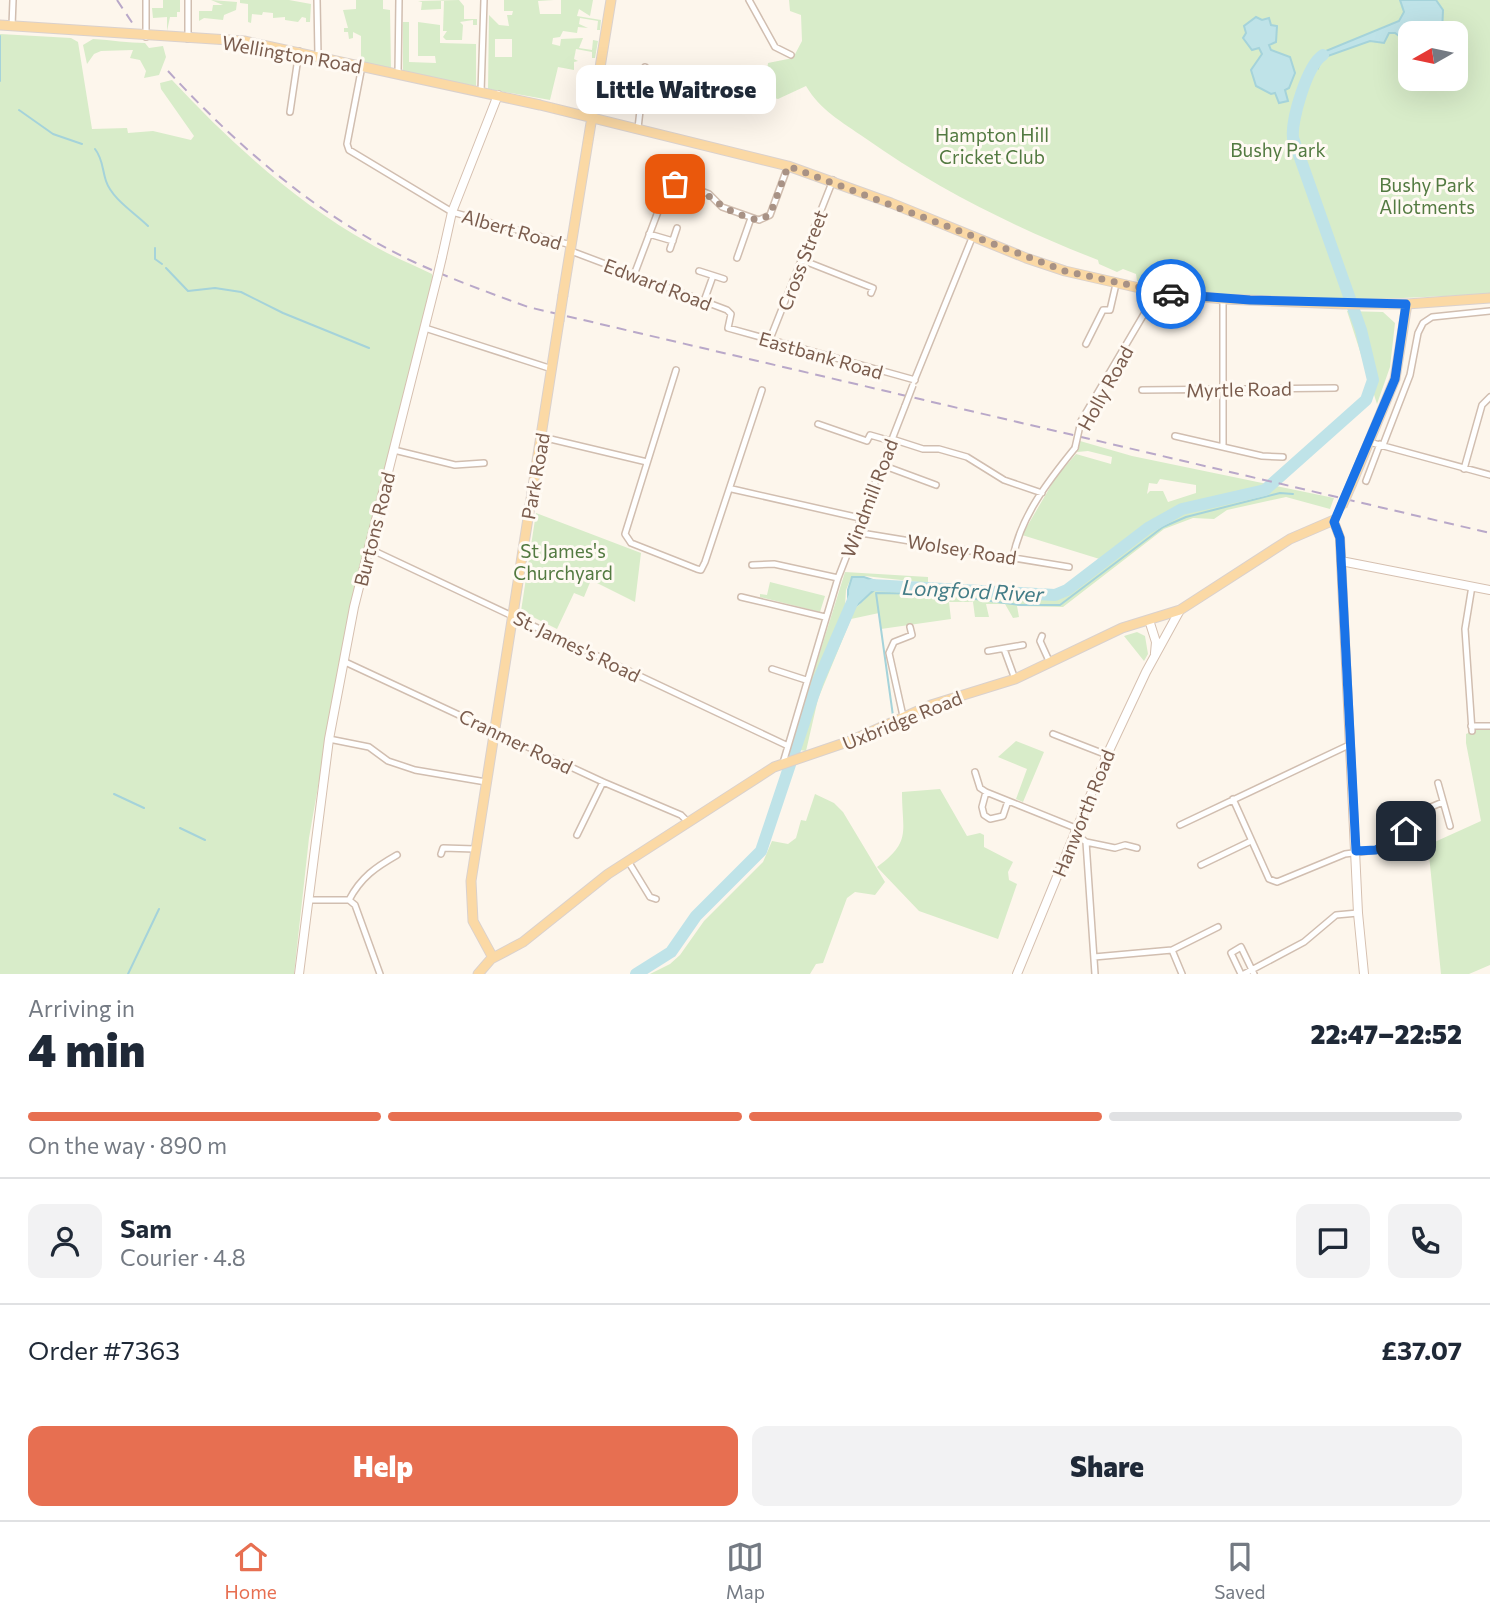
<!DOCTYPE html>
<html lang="en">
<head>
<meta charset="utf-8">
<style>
  :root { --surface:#fff; --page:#f2f2f3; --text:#1f2937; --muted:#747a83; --line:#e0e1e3; --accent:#e76f51 }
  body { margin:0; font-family:Commissioner,sans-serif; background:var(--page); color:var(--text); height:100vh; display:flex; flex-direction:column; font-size:26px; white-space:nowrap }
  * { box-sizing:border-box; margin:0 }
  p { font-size:23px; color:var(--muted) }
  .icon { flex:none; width:38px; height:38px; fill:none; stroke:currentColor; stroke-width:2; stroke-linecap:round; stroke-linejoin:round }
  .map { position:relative; height:974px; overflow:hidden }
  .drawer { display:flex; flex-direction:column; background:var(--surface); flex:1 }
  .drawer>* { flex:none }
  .needle { width:46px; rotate:261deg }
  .controls { position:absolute; left:1398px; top:21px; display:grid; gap:14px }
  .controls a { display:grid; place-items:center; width:70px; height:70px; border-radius:14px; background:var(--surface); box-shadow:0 7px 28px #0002; font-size:35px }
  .pin { position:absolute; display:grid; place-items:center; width:60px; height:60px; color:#fff; margin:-30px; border-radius:14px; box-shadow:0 4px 10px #0006 }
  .courier { position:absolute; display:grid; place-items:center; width:70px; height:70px; margin:-35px; border:5px solid #1a73e8; border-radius:50%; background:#fff; color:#222; box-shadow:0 2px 9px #0007 }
  .bubble { position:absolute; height:49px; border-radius:14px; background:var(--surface); box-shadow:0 7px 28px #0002; font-size:23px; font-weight:800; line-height:49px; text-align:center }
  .overview em { font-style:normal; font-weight:800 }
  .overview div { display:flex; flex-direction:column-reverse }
  .overview { display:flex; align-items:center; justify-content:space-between; height:119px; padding:0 28px }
  h1 { font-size:46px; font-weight:800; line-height:52px }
  .bar { display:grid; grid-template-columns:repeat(4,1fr); gap:10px 7px; align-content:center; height:84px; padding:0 28px }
  .bar i { height:9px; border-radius:5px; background:var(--line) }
  .bar .active { background:var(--accent) }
  .bar p { grid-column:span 4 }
  .line { display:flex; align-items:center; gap:18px; padding:0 28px; border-top:2px solid var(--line) }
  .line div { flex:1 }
  .round { display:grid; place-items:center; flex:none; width:74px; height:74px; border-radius:14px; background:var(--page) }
  .button { display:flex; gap:14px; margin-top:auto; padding:14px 28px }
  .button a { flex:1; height:80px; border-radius:14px; background:var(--accent); color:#fff; font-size:28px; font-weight:800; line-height:80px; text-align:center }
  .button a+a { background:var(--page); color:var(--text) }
  .tabs { display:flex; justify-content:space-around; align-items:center; height:98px; border-top:2px solid var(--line); background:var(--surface); font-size:19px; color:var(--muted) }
  .tabs a { display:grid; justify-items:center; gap:4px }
  .tabs .active { color:var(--accent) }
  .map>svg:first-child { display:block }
  .green { fill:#d8ecc9; fill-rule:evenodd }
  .water { fill:#bfe3e8; stroke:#a5d3da; stroke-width:2 }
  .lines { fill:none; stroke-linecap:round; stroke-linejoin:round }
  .stream { stroke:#a5d3da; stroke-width:2 }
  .river { stroke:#bfe3e8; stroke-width:12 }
  .street-casing { stroke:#d1beb0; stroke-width:8 }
  .secondary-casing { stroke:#d6c0b0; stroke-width:10 }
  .primary-casing { stroke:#dad1cd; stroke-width:11 }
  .street { stroke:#fff; stroke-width:5 }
  .secondary { stroke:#fff; stroke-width:8 }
  .primary { stroke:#fbd9a5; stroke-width:9 }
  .rail { stroke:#b9a8c9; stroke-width:2; stroke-dasharray:10 7; stroke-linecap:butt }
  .street-bridge-casing { stroke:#d1beb0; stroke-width:8; stroke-linecap:butt }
  .secondary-bridge-casing { stroke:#d6c0b0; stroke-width:10; stroke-linecap:butt }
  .primary-bridge-casing { stroke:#dad1cd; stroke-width:11; stroke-linecap:butt }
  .street-bridge { stroke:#fff; stroke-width:5 }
  .secondary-bridge { stroke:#fff; stroke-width:8 }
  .primary-bridge { stroke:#fbd9a5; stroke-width:9 }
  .done { stroke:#a89285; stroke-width:7; stroke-dasharray:0 12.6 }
  .route { stroke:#1a73e8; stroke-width:9 }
  .labels { text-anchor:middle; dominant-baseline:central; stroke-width:6; stroke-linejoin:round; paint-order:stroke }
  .street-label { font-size:19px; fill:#7a5c4d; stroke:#fffaf3 }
  .park-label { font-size:19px; fill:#537a41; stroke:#fffaf3 }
  .water-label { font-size:21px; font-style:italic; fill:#437c86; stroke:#fffaf3 }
</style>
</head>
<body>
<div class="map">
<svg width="1490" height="974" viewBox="0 0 1490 974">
  <rect width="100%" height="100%" fill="#fdf6ec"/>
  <path class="green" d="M163,0H180V12H177V17H170L167,31V17L153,18L152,8H163Z
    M211,0L237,2L236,10L224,15L223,20L204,18L199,21V11H212L213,5H223Z
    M240,0H289L311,4L310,22H306V18L302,17L298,22L285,20V17L273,18V13L263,12L262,15L252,14L251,23L248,22V4L240,3Z
    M356,0H383V9L390,10L391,70L361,61V36L353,32V38L349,39L348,32H344V28H348L343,10L356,9Z
    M459,0L464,6V19H477V25H473V20L460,22L463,25L462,40H446L443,37L447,31H443L444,1H441V9L421,10L422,2L418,1Z
    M504,0H554L538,1L540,14H561V0H593L590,16L579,9L577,16L601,20L600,30H597L598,21L580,18L579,24L588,28L578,27L577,33L563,31L560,37L553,38L552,44L560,46L561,39L583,38L579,48L592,50L593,40L598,41L595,58H592V52L576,49L574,59L578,61L574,62V70L558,67L550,100L488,89L489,15L499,25L509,26L507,15H512L513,11H504ZM495,39H512V57H495Z
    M789,0H1490V294L1337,301L1200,294L1196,284L1190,286L1186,293L1149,287L1137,281L1136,274L1123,269L1117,272L1099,264L1098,260C1016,228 937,189 865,138C842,122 820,110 806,86L778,99L764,95L768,63L793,58L802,41L801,15L790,11ZM1410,33H1456V79H1410Z
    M403,22H409V62L436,63L435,56H418V22L440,25V43L476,44V86L403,72Z
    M0,34L71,38L78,42L92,129L127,128L128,133L153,131L191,140L194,136L161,89L160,83L172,80C230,142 295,202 369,243C389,255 411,264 432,274V284L348,616L309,838L294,974H0Z
    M93,39C112,40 128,43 145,43L149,48L163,46L166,57L159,75L144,78L146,71L140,60L130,58L133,50L101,51L94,54L87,64L83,45Z
    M1347,311L1383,312L1395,323L1390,367L1377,404Z
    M1080,441L1132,456L1334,498L1330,509L1286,497L1227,510L1214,519L1193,518L1164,529L1063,607L1017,606L1019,617L1013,618L1005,604H986L989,617H975L973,602H949L951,619L881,629L879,613L851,619L818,699L806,751L799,750L820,682L849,611C865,605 869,589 884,584C904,578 929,594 951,587L963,592L1032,596L1039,592L1045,596L1065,595L1106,561L1022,535L1056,477L1076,454L1111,464L1112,457L1088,451L1077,452ZM1160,479L1196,485V493L1168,502L1163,491H1150L1147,494L1149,483L1157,484Z
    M536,513L641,553L635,602L591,580L584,597L574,593L557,629L521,611Z
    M845,572L928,577V583L865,576L851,578L846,590L845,607L816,681L795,747L791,745Z
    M770,582L825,596L820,612L760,597V594L767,595Z
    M1137,632L1145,636L1148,654L1144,661L1124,636Z
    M1475,730H1490V965L1469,974H1441L1428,845L1481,821L1466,743V734Z
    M1016,741L1044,752L1023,802L1016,799L1027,769L998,757Z
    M940,789L967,836L980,833L984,835V847L1013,862L1008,872L1009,880L1017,884L998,939L919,911L877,867C912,841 902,832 902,792Z
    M815,794L834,803L843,812L885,882L875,895L855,892L847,898L823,963L816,964L810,974H650L670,964L680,955L704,921L763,862L772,841L788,844L796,838L801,820L806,821Z"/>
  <path class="water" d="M1400,0H1436L1443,10L1442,33H1410V44L1395,33H1389L1384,43L1370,41L1322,58L1318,68L1312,62L1316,55L1399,21L1404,12Z
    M1256,17L1262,20L1269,18L1271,25L1277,26L1276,42L1269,45L1271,50L1290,57L1295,73L1289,88L1285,90L1288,101L1279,103L1275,93L1271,94L1256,86L1251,70L1262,54L1259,48L1252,50L1243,38L1246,33L1244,26Z
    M852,577H864L885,584C868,590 864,604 848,611V590Z"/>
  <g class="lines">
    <path class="stream" d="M0,81V36
      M19,110L53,134L82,144
      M95,149C103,159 102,169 106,181C112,199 135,213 148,226
      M155,248V259L162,264
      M166,268L188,291L215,288L241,292L283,313L369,348
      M893,716L876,593L939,594L1020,605H1060L1163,527L1186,517L1280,493L1293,494
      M114,794L144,808
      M180,828L205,840
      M128,974L159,909"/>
    <path class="river" d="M871,585L1055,595L1067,590L1148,528L1182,509L1265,490L1366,400L1373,380L1361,330L1293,138C1291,120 1307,65 1323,55
      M636,974L671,952L696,916L761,851L818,681L854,598"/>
    <defs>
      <path id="street" d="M188,0V39
        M317,0L318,55
        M749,0L775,47L791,55
        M12,26L13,0
        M146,37V0
        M362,66L347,144L349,150L452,212L571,245
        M398,74L399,0
        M481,92L484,0
        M290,112L299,51
        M638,128L645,67
        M668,192L681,183L709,194L722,207L759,220L770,215L788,166
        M649,234L673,241
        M670,249L677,228
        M571,251L727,310L731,314L728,328L915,380
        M737,258L751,218
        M802,260L873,288L871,293
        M699,271L724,279
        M634,275L662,201
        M704,301L713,276
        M425,328L552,369
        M770,339L833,180
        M1086,344L1103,310H1110L1116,284
        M676,370L625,534L631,543L697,569L701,570L705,562L762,390
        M914,381L972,238
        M1142,390L1335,388
        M1081,421L1157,292
        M818,424L867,441L870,435L891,441
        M1175,436L1262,456L1283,457
        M542,437L647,462
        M892,439L923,449H939L967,457L1004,480L1042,493
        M1369,442L1490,475
        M1383,445L1410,375L1418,333L1423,323L1432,317L1490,311
        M1223,446V299
        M394,450L455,465L484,463
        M882,465L936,485
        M1464,469L1482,405L1490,397
        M1366,481L1380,444
        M732,489L860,518
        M855,532L1069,567
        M368,548L786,745
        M1013,558C1020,517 1049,480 1075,448
        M752,565L774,564L838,578
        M741,597L825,617
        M1042,636L1040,641L1050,663
        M1004,649L1015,679
        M988,651L1023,645
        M343,661L603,782L681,815L688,822
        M772,669L806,680
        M903,716L889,653L894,642L912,635L910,627
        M1471,726H1490
        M1472,731L1465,629L1472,586
        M1053,734L1107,755
        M329,739L369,747L388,761L415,770L486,782
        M783,763L838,578L905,406
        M975,772L980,788L986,792L1078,829
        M1438,783L1450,826
        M986,792L982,807L984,815L990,819L1003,816L1008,801
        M1233,799L1269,879L1277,882L1345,854L1376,850L1406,831L1419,812L1443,802
        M1180,825L1349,745
        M1076,834L1086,842L1095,974
        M577,835L603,782
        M1086,842L1115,848L1125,845L1137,848
        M441,854L443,848L475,849
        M628,861L650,897L656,899
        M1201,865L1251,841
        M308,900H349L355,905L380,974
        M349,900C361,877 376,867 397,855
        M1172,950L1182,974
        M1094,957L1172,950L1218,927
        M1241,974L1231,953L1241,947L1254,974
        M1244,974L1304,942L1336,915L1358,913"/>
      <path id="secondary" d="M442,257L452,212L498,95
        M1334,522L1340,538L1358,913L1364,974
        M1341,561L1490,590
        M1149,620L1156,642L1155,653
        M299,974L329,739L354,607L437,278
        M1017,974L1107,755L1146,672L1180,610"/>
      <path id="primary" d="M0,25L244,41L540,105L788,166L891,203L1026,258L1065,271L1157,292L1223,299L1343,304H1407L1490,298
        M563,295L611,0
        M1352,483L1395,379L1407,304
        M492,956L473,921L471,881L559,321
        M478,974L491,959L523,942L608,874L774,767L850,741L931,705L1015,679L1122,628L1180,610L1290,539L1334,520"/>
    </defs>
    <use href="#street" class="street-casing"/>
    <use href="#secondary" class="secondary-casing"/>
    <use href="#primary" class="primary-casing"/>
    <use href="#street" class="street"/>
    <use href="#secondary" class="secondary"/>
    <use href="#primary" class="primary"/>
    <path class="rail" d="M117,0L135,27
      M168,71C239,148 319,217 414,262C451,279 490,293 528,307L1490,533"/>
    <defs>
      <path id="street-bridge" d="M905,406L913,385
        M1075,448L1081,421"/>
      <path id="secondary-bridge" d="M437,278L442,257"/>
      <path id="primary-bridge" d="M559,321L563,295
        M1342,506L1352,483"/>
    </defs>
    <use href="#street-bridge" class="street-bridge-casing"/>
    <use href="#secondary-bridge" class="secondary-bridge-casing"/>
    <use href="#primary-bridge" class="primary-bridge-casing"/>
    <use href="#street-bridge" class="street-bridge"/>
    <use href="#secondary-bridge" class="secondary-bridge"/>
    <use href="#primary-bridge" class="primary-bridge"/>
  </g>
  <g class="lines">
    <path class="done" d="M675,184C696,180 710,200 726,208C736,214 747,217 758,220L770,215L788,166L1065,271L1171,294"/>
    <path class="route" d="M1171,294L1250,300L1406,304L1395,379L1334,522L1340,538L1356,851L1376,850L1406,831"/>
  </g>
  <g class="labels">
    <g class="street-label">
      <text transform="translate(292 54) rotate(10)">Wellington Road</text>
      <text transform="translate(512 229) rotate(16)">Albert Road</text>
      <text transform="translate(802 260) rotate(-69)">Cross Street</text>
      <text transform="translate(658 284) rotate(21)">Edward Road</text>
      <text transform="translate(821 355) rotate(16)">Eastbank Road</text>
      <text transform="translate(1105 388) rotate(-61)">Holly Road</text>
      <text transform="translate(1239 389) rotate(-1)">Myrtle Road</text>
      <text transform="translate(535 476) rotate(-80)">Park Road</text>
      <text transform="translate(869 498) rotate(-69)">Windmill Road</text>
      <text transform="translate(374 529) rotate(-76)">Burtons Road</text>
      <text transform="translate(962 549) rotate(9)">Wolsey Road</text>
      <text transform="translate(577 646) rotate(26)">St. James's Road</text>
      <text transform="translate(902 720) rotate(-22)">Uxbridge Road</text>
      <text transform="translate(516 741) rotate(26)">Cranmer Road</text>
      <text transform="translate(1083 813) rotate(-68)">Hanworth Road</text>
    </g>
    <g class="park-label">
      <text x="992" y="134">Hampton Hill<tspan x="992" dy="22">Cricket Club</tspan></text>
      <text x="1278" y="149">Bushy Park</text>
      <text x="1427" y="184">Bushy Park<tspan x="1427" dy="22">Allotments</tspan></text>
      <text x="563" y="550">St James's<tspan x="563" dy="22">Churchyard</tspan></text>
    </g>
    <g class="water-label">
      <text transform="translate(973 590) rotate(3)">Longford River</text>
    </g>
  </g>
</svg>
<div class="controls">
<a><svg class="needle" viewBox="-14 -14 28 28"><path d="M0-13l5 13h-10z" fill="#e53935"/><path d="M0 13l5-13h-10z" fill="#747a83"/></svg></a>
</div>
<div class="pin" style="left:675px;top:184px;background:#ea580c"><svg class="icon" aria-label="bag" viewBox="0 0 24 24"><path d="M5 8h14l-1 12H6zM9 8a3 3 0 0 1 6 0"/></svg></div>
<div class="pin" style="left:1406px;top:831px;background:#1f2937"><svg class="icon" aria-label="home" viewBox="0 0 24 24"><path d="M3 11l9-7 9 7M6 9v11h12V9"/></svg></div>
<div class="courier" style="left:1171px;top:294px"><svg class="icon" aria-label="car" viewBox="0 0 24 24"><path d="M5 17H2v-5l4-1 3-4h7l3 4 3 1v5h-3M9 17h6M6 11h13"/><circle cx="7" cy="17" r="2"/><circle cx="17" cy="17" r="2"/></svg></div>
<div class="bubble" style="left:576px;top:65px;width:200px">Little Waitrose</div>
</div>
<section class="drawer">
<div class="overview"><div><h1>4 min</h1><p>Arriving in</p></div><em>22:47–22:52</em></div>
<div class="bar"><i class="active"></i><i class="active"></i><i class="active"></i><i></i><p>On the way · 890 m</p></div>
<div class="line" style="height:126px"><a class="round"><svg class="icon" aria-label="person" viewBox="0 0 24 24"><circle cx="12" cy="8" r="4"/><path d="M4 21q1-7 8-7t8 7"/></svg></a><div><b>Sam</b><p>Courier · 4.8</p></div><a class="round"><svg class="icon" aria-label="chat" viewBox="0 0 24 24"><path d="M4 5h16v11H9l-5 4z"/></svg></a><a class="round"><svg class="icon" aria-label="phone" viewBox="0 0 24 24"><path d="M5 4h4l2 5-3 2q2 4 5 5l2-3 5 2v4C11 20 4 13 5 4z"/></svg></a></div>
<div class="line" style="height:91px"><div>Order #7363</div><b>£37.07</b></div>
<div class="button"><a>Help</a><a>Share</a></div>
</section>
<nav class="tabs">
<a class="active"><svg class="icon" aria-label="home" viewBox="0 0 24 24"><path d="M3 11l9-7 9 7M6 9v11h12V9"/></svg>Home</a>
<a><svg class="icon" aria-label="map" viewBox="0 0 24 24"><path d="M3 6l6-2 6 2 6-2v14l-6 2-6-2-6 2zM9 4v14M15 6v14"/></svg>Map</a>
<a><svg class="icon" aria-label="saved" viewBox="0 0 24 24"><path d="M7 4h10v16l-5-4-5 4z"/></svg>Saved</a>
</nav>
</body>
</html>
